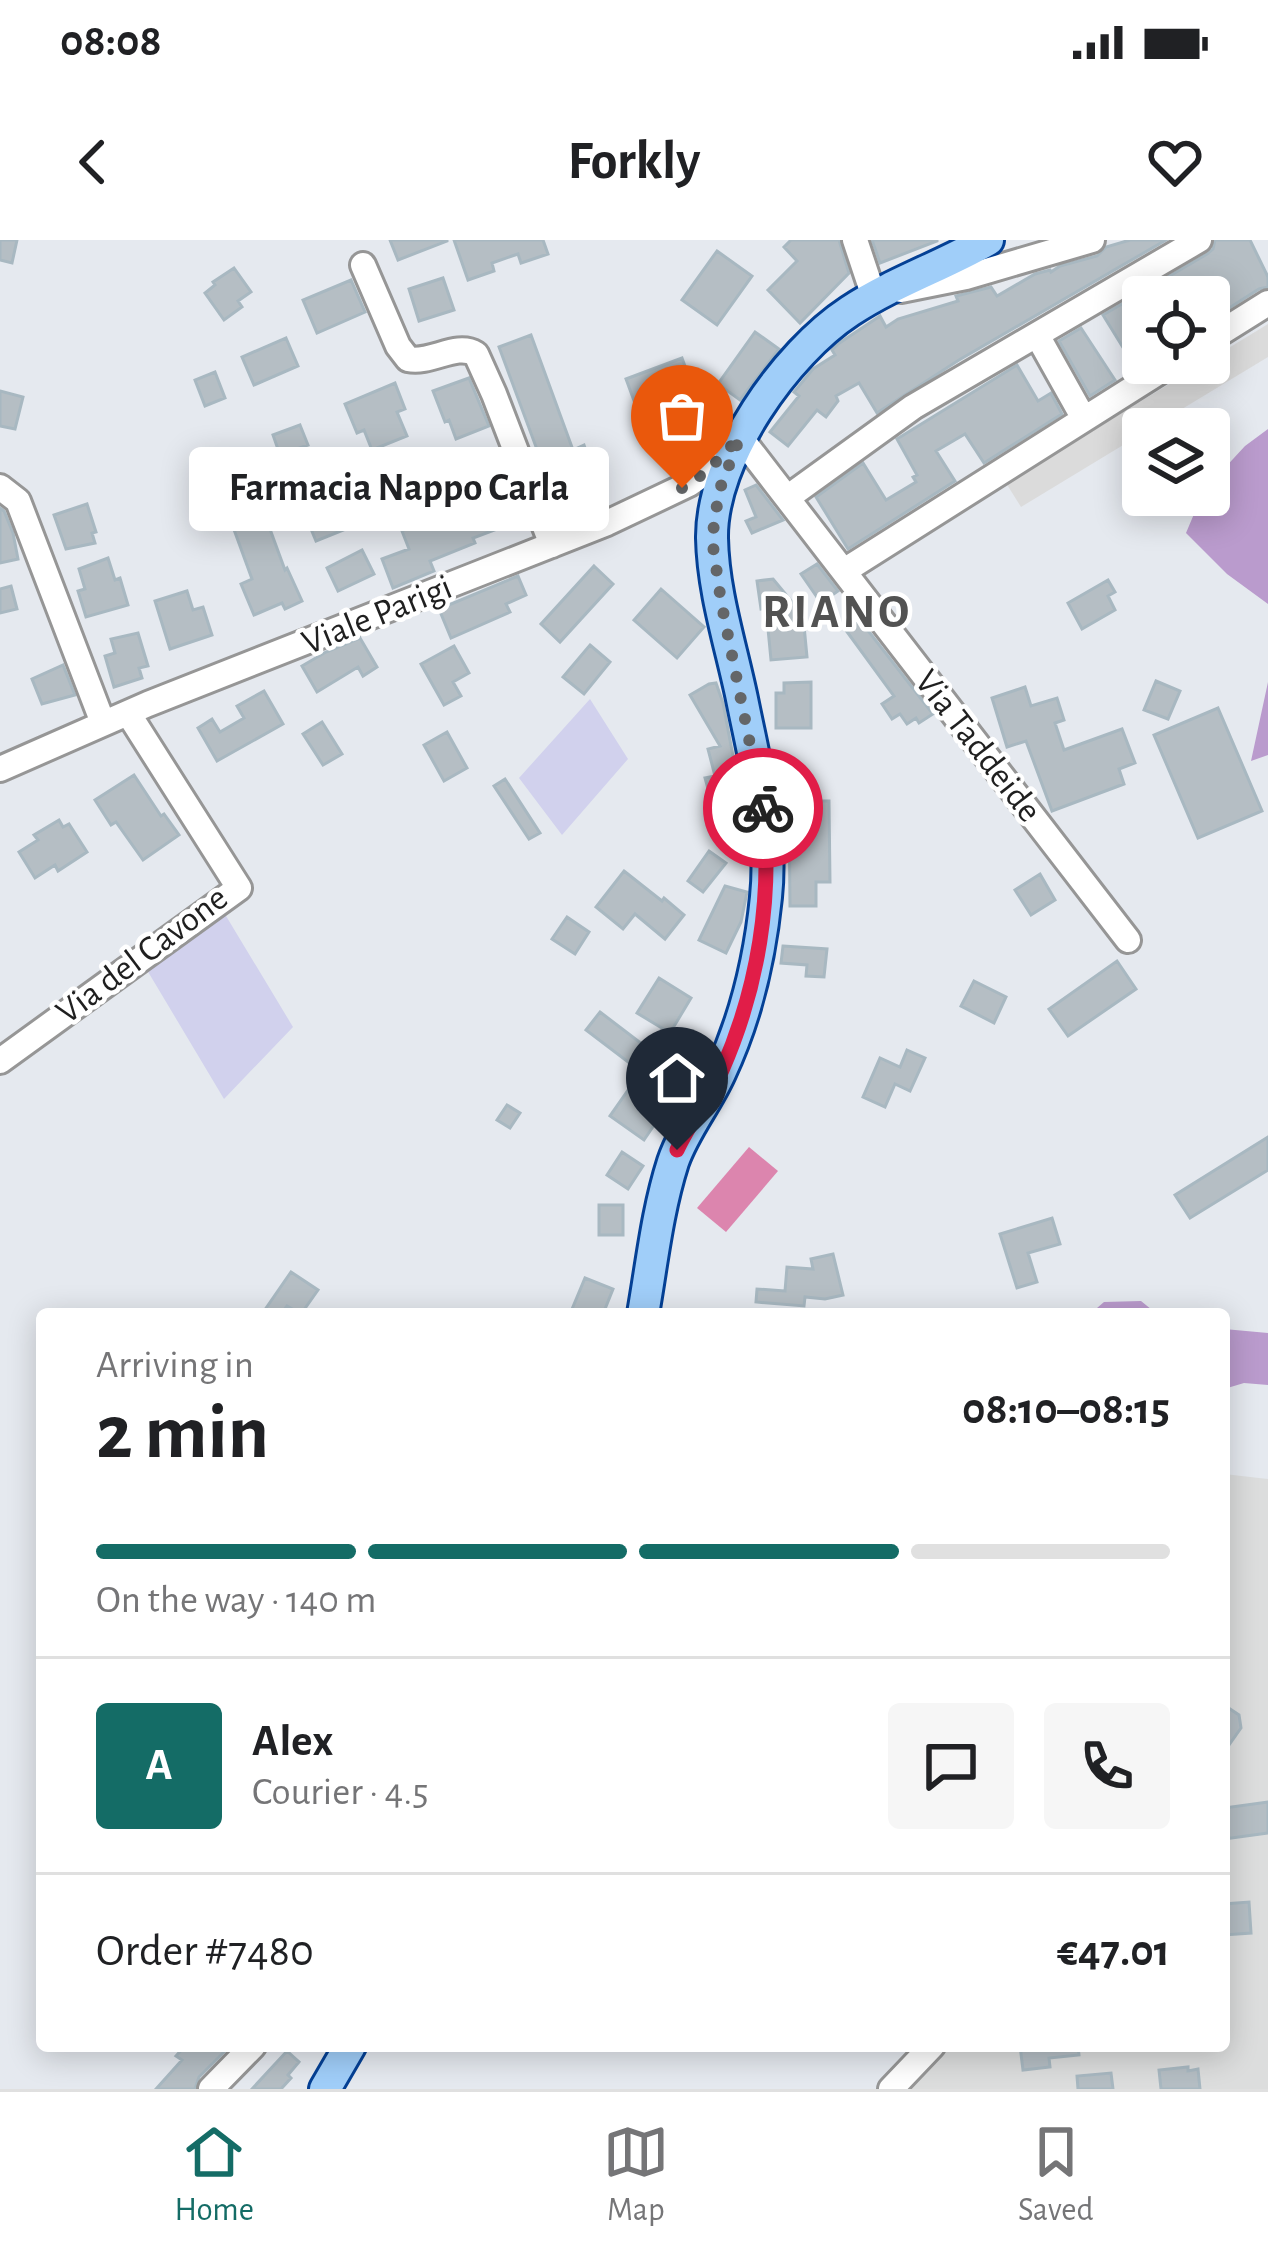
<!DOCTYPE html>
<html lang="en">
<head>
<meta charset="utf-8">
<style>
  :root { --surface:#fff; --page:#f6f6f6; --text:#202124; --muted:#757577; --line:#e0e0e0; --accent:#146c66 }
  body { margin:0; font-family:"Alegreya Sans",sans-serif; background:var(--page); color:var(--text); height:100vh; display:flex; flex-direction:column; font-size:45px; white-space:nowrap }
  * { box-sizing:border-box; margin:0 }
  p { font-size:39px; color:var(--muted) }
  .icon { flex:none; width:66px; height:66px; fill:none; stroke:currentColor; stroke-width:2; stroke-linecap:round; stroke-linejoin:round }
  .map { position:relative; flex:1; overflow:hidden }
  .panel { position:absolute; left:36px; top:1068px; width:1194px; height:744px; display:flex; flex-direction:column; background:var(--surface); border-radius:12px; box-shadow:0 6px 30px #0003 }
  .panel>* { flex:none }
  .tools { position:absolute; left:1122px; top:36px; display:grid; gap:24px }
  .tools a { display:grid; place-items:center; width:108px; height:108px; border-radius:12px; background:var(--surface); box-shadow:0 6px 30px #0003; font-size:60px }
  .pin { position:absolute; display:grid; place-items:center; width:102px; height:102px; color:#fff; margin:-123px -51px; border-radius:50% 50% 50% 0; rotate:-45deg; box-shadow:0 0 12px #0007 }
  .pin .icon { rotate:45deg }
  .courier { position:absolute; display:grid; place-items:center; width:120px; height:120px; margin:-60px; border:9px solid #e11d48; border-radius:50%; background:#fff; color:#222; box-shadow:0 3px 15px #0007 }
  .bubble { position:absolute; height:84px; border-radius:12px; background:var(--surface); box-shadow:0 6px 30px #0003; font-size:39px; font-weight:700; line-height:84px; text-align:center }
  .overview em { font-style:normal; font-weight:700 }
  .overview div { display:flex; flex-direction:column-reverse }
  .overview { display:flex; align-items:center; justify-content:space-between; height:204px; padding:0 60px }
  h1 { font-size:78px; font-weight:700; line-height:90px }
  .bar { display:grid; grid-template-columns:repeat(4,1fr); gap:18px 12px; align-content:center; height:144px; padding:0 60px }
  .bar i { height:15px; border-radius:9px; background:var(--line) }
  .bar .current { background:var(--accent) }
  .bar p { grid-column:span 4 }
  .line { display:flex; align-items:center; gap:30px; padding:0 60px; border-top:3px solid var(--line) }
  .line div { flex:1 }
  .round { display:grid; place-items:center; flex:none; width:126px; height:126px; border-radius:12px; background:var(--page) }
  .status { display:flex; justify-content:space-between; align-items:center; height:84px; padding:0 60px; background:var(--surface); direction:ltr }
  .status svg { height:33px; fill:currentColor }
  header { display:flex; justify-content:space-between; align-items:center; height:156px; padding:0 60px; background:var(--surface); font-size:54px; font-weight:700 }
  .tabs { display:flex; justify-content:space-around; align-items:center; height:168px; border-top:3px solid var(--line); background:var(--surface); font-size:33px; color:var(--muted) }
  .tabs a { display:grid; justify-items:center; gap:6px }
  .tabs .current { color:var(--accent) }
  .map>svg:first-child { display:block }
  .residential { fill:#dcdddd }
  .farmland { fill:#d1d1ed }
  .forest { fill:#ba9bcd }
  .pitch { fill:#dc85ae }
  .parking { fill:#dbdbdb }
  .building { fill:#b5bec4; stroke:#a8b8c1; stroke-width:3 }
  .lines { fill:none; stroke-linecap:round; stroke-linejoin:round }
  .minor-casing { stroke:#969696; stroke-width:30 }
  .major-casing { stroke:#044095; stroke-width:36 }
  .minor { stroke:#fff; stroke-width:24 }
  .major { stroke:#a0cef9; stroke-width:30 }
  .done { stroke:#646668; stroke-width:12; stroke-dasharray:0 21.6 }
  .route { stroke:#e11d48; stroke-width:15 }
  .labels { text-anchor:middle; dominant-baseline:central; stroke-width:9; stroke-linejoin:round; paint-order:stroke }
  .street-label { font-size:36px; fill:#1f1f1f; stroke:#fff }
  .district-label { font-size:48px; font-weight:bold; letter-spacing:3px; fill:#525252; stroke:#fff }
</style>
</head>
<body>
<div class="status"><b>08:08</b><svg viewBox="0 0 49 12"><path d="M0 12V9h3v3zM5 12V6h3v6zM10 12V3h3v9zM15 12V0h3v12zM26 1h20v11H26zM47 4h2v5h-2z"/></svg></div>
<header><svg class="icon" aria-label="back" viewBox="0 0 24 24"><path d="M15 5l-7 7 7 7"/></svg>Forkly<svg class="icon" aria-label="heart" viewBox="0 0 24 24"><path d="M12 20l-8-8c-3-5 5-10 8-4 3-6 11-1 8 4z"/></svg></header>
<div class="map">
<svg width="1268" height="1849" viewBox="0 0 1268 1849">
  <rect width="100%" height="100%" fill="#e5e9ef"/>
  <path class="residential" d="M1224,1234L1268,1239V1849H903L944,1806H1224Z"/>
  <path class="farmland" d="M590,459L628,519L562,595L519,538Z
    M223,671L293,787L224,859L144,725Z"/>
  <path class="forest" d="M1268,189V364L1227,334L1186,293L1202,255H1209V245L1245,206Z
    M1268,442V515L1251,521Z
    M1141,1061L1157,1074H1090L1104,1062Z
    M1224,1089L1268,1093V1145L1244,1143L1224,1149Z"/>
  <path class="pitch" d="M749,907L778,931L726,992L697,968Z"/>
  <path class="parking" d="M1268,84V117L1149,189H1143V193L1021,267L1006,243L1204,123H1209V120Z"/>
  <path class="building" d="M0,0H17L12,23L0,20Z
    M390,0H447V1L398,20Z
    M454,0H543L548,14L521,23L518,14L492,23L494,31L468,40Z
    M791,0H839L849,33L800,83L768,50L797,21L784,7Z
    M872,0H937V1L880,23Z
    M1130,0H1166L959,120L877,173L859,143L836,156L838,161L826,177L817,170L788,206L770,192L799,156L794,152L813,129L835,115L832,110L838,104L880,76L886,87L898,79L958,61L956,56L991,47L997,56L1035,34L1050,30L1051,32L1060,26L1097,16L1106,7Z
    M1215,0H1250L1268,37V47L1259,49L1209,81V42L1185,57H1143V122L1135,127L1103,75L1207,14L1213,9Z
    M717,11L752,36L717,85L682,60Z
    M234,28L251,52L238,61L242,67L224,80L205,53L215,45L213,42Z
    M443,38L454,70L419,81L409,49Z
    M351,40L365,72L317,93L303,60Z
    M1081,88L1115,140L1090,156L1059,101Z
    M755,92L779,109L740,160L718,144Z
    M531,95L573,210L584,205L604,261L562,277L499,107Z
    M286,98L298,126L254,145L242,117Z
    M682,118L707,186L651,207L626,139Z
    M1017,125L1038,161L1051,153L1062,174L984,223L965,194L936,211L955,241L848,309L816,257L863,223L886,260L916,242L913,237L917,235L897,199Z
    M215,132L225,158L205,166L195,140Z
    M469,138L489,186L456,199L449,180L445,182L433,151Z
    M395,143L405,169L397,172L407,196L372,210L364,190L357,193L345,164Z
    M0,151L23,157L15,189L0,186Z
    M300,185L308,205L280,215L273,195Z
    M459,231L463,241L410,263L405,248Z
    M249,232L285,330L287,328L302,361L285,369L282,363L254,375L241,344L252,339L217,243Z
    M756,245L783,280L752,293L746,281L756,277L745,250Z
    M506,249L518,281L473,298L475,303L430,321L434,331L393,348L382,319L409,309L402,291L451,266L463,261L465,265Z
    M350,253L361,283L316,301L304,272Z
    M87,264L96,292L92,293L95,303L66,309L54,275Z
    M0,268L4,271L13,293L18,319L0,323Z
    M362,310L374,334L338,351L327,328Z
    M108,318L115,340L120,338L128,365L86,377L78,351L85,349L79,329Z
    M817,324L838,351L821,363L801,334Z
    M594,326L613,344L560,402L541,384Z
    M518,336L526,355L506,364L510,372L451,398L439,369Z
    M773,339L803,375L807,417L771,420L766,368L761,369L757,341Z
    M1108,340L1115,352L1108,356L1115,370L1082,389L1068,363Z
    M11,346L17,369L0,373V349Z
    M661,349L704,387L677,418L634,380Z
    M187,351L193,370L203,367L212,395L170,409L155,361Z
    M859,379L933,474L919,483L916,478L907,484L900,474L892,479L882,464L894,456L845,389Z
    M138,393L148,426L139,428L142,438L114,447L105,416L115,413L111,399Z
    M360,398L377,427L363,436L358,427L317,452L302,426L326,412Z
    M590,405L610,422L584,454L563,437Z
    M454,406L469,433L453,442L461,456L444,465L421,424Z
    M63,425L75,455L42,464L32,439Z
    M1156,441L1180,451L1168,479L1144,470Z
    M811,442V488H776V453H784V443Z
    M716,443L723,463L746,585L726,590L719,565L713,567L705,538L715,536L708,509L720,506L690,455L709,444Z
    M1025,447L1031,466L1057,458L1064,480L1055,483L1064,510L1122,489L1135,523L1119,529L1124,544L1052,571L1026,501L1007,507L992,458Z
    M264,451L283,484L217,521L198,488L212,479L220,492L244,478L237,466Z
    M1218,468L1262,571L1198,598L1154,495Z
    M322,482L342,514L323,525L303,494Z
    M447,492L467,528L444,541L424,505Z
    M134,535L161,576L164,574L179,595L143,620L116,582L111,585L95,560Z
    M505,539L540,593L529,599L494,546Z
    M789,561H829L830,642H816V666H790Z
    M59,580L63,587L69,584L87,612L58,631L55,625L35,638L19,612L38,600L34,595Z
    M709,611L726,623L703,652L688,641Z
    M624,631L662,661L664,658L684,675L665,699L635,674L623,689L596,667Z
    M1040,634L1055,660L1031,675L1015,650Z
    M725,646L747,652L741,682L726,713L699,700Z
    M567,677L589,692L575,714L552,699Z
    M783,706L827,709L824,737L806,736L807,725L781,723Z
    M1117,721L1136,749L1068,796L1049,769Z
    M659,738L691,758L670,793L637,773Z
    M974,741L1006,757L994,783L961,766Z
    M600,772L646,807L632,825L586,790Z
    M907,810L925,818L910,851L895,844L885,867L863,857L880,818L900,827Z
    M633,843L667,866L644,900L610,876Z
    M507,865L520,873L510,888L497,880Z
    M1268,897V930L1190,978L1175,955Z
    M622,912L643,926L628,949L607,935Z
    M599,965H623V995H599Z
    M1052,978L1060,1004L1028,1013L1037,1042L1017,1048L1000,994Z
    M833,1014L843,1055L825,1059L805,1057L804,1066L756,1062L757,1049L785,1051L787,1027L813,1029L811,1019Z
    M291,1032L318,1050L301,1074L287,1066L281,1074H262Z
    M585,1038L613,1049L603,1074H570Z
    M1224,1465L1239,1475L1241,1488L1224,1512Z
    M1268,1562V1593L1224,1599V1568Z
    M1249,1662L1251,1693L1224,1695V1664Z
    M185,1806H230L199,1837L195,1849H156L182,1820L176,1816Z
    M1020,1806H1078L1079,1815L1049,1818L1050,1827L1023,1830Z
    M287,1811L299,1822L288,1835L291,1838L281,1849H252Z
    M1188,1827V1831L1198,1829L1200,1849H1161L1159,1830Z
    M1111,1833L1113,1849H1078L1077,1836Z"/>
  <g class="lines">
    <defs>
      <path id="minor" d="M855,0L874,57
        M363,25L398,106L408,119C431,124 456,102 476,114L494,154L552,305
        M901,50L966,37L1092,0
        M1037,95L1084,179
        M1209,100L1268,63
        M0,247L18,261L103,483
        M787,258L913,167L1199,0
        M844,331L1173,123
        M0,529L148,464L607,283L689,244L706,232L740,197L1128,700
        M0,821L239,648L128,473
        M211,1849L253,1806
        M891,1849L932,1806"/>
      <path id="major" d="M643,1074C652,1023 657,972 673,922C684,890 706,864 720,833C745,780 760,717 766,657C773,590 755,524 742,459C731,406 713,352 712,298C711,218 786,113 850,71C894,42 943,26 988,0
        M325,1849L350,1806"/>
    </defs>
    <use href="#minor" class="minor-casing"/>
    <use href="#major" class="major-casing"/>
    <use href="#minor" class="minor"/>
    <use href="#major" class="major"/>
  </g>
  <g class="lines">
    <path class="done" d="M682,248L706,232L740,197L719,251L712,299L721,361L763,568"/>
    <path class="route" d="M677,910C690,882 709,858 722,830C758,748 773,657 763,568"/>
  </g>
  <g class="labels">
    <g class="street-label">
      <text transform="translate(377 375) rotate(-22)">Viale Parigi</text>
      <text transform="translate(978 506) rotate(52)">Via Taddeide</text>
      <text transform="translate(142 715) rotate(-37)">Via del Cavone</text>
    </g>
    <g class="district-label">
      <text x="837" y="373">RIANO</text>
    </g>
  </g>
</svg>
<div class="tools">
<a><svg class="icon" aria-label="locate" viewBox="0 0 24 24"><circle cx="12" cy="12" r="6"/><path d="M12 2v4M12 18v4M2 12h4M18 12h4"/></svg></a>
<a><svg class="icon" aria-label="layers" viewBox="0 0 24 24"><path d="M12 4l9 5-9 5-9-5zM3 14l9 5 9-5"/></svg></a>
</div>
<div class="pin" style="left:682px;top:248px;background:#ea580c"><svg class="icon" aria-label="bag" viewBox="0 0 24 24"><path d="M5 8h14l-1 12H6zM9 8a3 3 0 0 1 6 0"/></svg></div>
<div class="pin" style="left:677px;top:910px;background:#1f2937"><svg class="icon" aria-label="home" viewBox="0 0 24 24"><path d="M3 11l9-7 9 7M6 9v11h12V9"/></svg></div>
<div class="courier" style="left:763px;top:568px"><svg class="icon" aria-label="bike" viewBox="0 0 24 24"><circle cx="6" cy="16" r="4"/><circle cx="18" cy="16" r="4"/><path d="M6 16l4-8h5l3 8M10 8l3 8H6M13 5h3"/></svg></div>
<div class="bubble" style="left:189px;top:207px;width:420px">Farmacia Nappo Carla</div>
<section class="panel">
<div class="overview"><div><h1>2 min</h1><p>Arriving in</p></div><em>08:10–08:15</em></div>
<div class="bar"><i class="current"></i><i class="current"></i><i class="current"></i><i></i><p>On the way · 140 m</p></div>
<div class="line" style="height:216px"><b class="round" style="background:var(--accent);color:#fff">A</b><div><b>Alex</b><p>Courier · 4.5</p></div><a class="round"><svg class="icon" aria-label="chat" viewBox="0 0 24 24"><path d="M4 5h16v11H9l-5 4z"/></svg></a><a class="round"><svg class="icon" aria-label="phone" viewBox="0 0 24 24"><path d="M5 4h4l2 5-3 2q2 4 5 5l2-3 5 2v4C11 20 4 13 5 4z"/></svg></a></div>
<div class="line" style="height:156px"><div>Order #7480</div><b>€47.01</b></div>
</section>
</div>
<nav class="tabs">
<a class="current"><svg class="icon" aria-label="home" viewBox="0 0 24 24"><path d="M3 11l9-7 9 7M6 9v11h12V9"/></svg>Home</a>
<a><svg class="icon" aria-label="map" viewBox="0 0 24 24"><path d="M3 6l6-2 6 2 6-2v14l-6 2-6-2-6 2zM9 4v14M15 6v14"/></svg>Map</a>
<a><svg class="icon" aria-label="saved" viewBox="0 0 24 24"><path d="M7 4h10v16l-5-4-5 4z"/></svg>Saved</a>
</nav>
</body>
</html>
